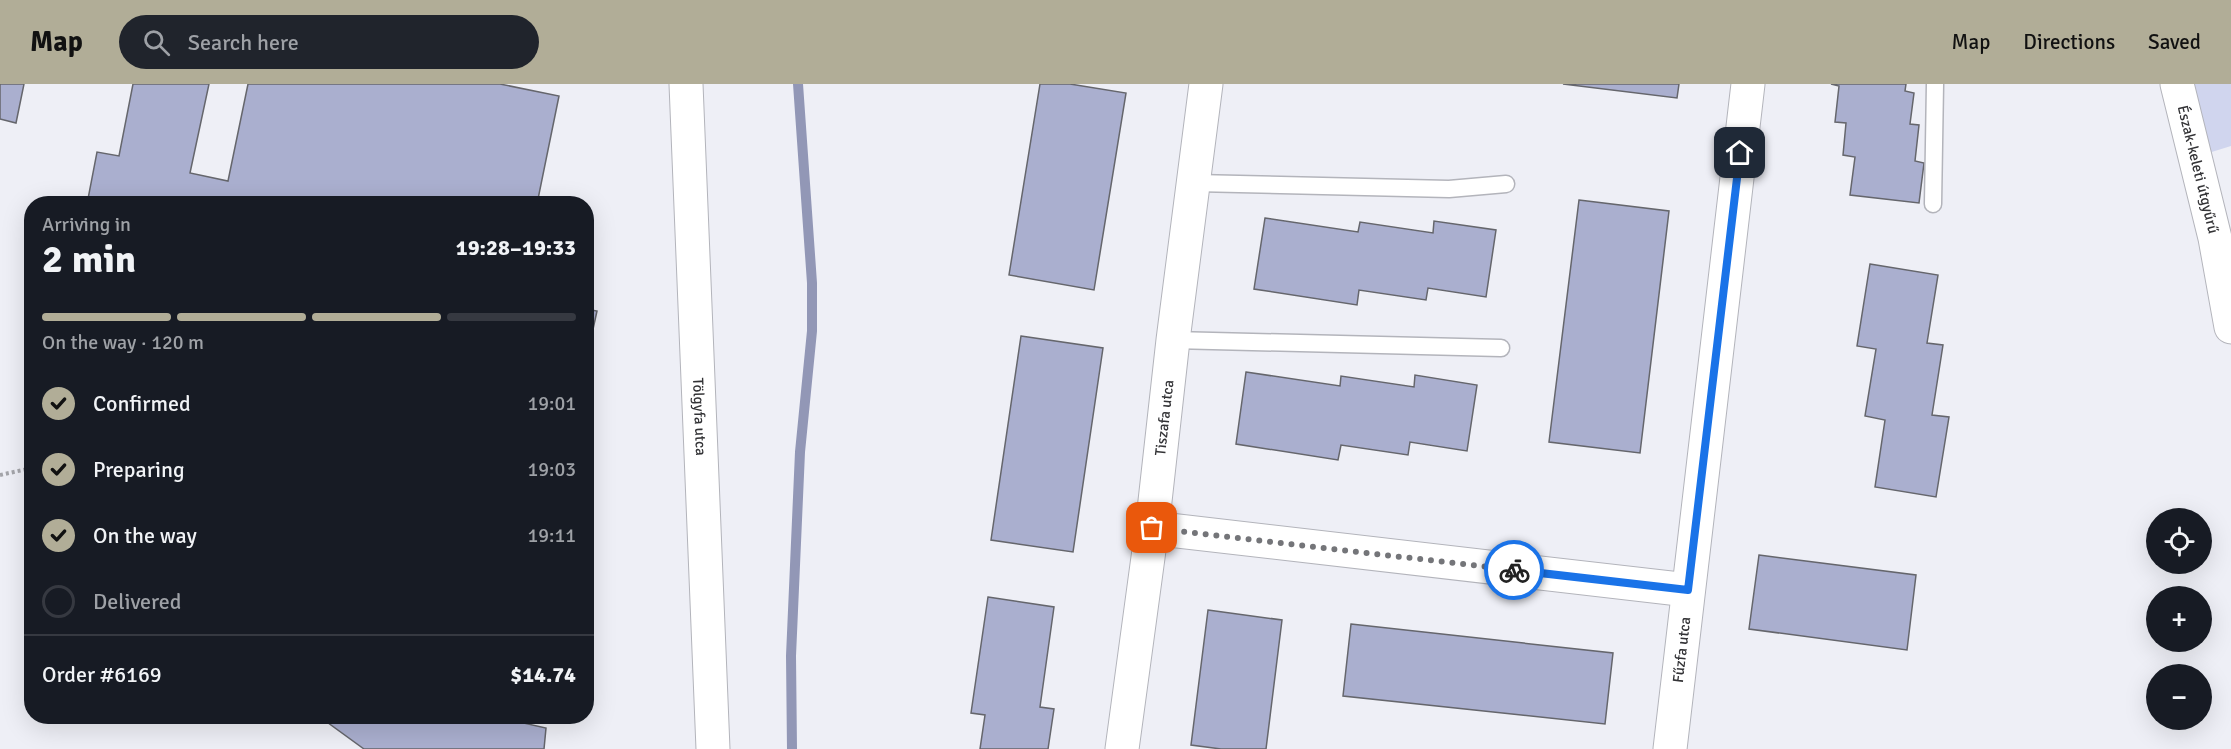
<!DOCTYPE html>
<html lang="en">
<head>
<meta charset="utf-8">
<style>
  :root { --surface:#171b24; --page:#20242c; --text:#f1f3f6; --muted:#9ea1a6; --line:#363941; --accent:#b1ad97 }
  body { margin:0; font-family:Signika,sans-serif; background:var(--page); color:var(--text); height:100vh; display:flex; flex-direction:column; font-size:22px; white-space:nowrap }
  * { box-sizing:border-box; margin:0 }
  p { font-size:20px; color:var(--muted) }
  .icon { flex:none; width:33px; height:33px; fill:none; stroke:currentColor; stroke-width:2; stroke-linecap:round; stroke-linejoin:round }
  .map { position:relative; flex:1; overflow:hidden }
  .side { position:absolute; left:24px; top:112px; width:570px; height:528px; display:flex; flex-direction:column; background:var(--surface); border-radius:24px; box-shadow:0 6px 24px #0002 }
  .side>* { flex:none }
  .fabs { position:absolute; left:2146px; top:424px; display:grid; gap:12px }
  .fabs a { display:grid; place-items:center; width:66px; height:66px; border-radius:50%; background:var(--surface); box-shadow:0 6px 24px #0002; font-size:30px }
  .pin { position:absolute; display:grid; place-items:center; width:51px; height:51px; color:#fff; margin:-26px; border-radius:12px; box-shadow:0 3px 9px #0006 }
  .courier { position:absolute; display:grid; place-items:center; width:60px; height:60px; margin:-30px; border:4px solid #1a73e8; border-radius:50%; background:#fff; color:#222; box-shadow:0 2px 8px #0007 }
  .head em { font-style:normal; font-weight:700 }
  .head div { display:flex; flex-direction:column-reverse }
  .head { display:flex; align-items:center; justify-content:space-between; height:102px; padding:0 18px }
  h1 { font-size:39px; font-weight:700; line-height:45px }
  .bar { display:grid; grid-template-columns:repeat(4,1fr); gap:9px 6px; align-content:center; height:72px; padding:0 18px }
  .bar i { height:8px; border-radius:4px; background:var(--line) }
  .bar .on { background:var(--accent) }
  .bar p { grid-column:span 4 }
  .line { display:flex; align-items:center; gap:15px; padding:0 18px; border-top:2px solid var(--line) }
  .line div { flex:1 }
  ol { padding:0 18px; list-style:none }
  li { display:flex; align-items:center; gap:18px; height:66px }
  li p { margin-inline-start:auto }
  li .icon { padding:6px; border-radius:50%; background:var(--accent); color:#111; stroke-width:4 }
  li:last-child { color:var(--muted) }
  li i { width:33px; height:33px; border:3px solid var(--line); border-radius:50% }
  header { display:flex; align-items:center; gap:36px; box-sizing:border-box; height:84px; padding:0 30px; background:var(--accent); color:#111 }
  header strong { font-size:28px }
  nav { display:flex; gap:33px; margin-inline-start:auto; font-size:21px }
  .search { width:420px; height:54px; background:var(--page); display:flex; align-items:center; gap:15px; box-sizing:border-box; padding:0 21px; border-radius:33px; color:var(--muted); font-size:22px }
  .map>svg:first-child { display:block }
  .green { fill:#d0d5ee }
  .lines { fill:none; stroke-linecap:round; stroke-linejoin:round }
  .stream { stroke:#9297b6; stroke-width:10 }
  .building { fill:#aaafcf; stroke:#65666c; stroke-width:1.5 }
  .service-casing { stroke:#b3b4bb; stroke-width:19 }
  .minor-casing { stroke:#b3b4bb; stroke-width:35 }
  .primary-casing { stroke:#b3b4bb; stroke-width:35 }
  .path { stroke:#a4a5aa; stroke-width:4; stroke-dasharray:3 3; stroke-linecap:butt }
  .service { stroke:#fff; stroke-width:16 }
  .minor { stroke:#fff; stroke-width:33 }
  .primary { stroke:#fff; stroke-width:33 }
  .done { stroke:#747579; stroke-width:6; stroke-dasharray:0 10.8 }
  .route { stroke:#1a73e8; stroke-width:8 }
  .labels { text-anchor:middle; dominant-baseline:central; stroke-width:4.5; stroke-linejoin:round; paint-order:stroke }
  .street-label { font-size:15px; fill:#333336; stroke:#fdfdfe }
</style>
</head>
<body>
<header>
<strong>Map</strong>
<div class="search"><svg class="icon" aria-label="search" viewBox="0 0 24 24"><circle cx="10" cy="10" r="6"/><path d="M15 15l6 6"/></svg>Search here</div>
<nav><a>Map</a><a>Directions</a><a>Saved</a></nav>
</header>
<div class="map">
<svg width="2231" height="665" viewBox="0 0 2231 665">
  <rect width="100%" height="100%" fill="#eeeff6"/>
  <path class="green" d="M2185,0H2231V62L2202,71Z"/>
  <g class="lines">
    <path class="stream" d="M792,665L791,572L800,368L812,247V199L798,0"/>
  </g>
  <path class="building" d="M0,0H24L16,39L0,35Z
    M133,0H209L190,89L228,97L248,0H500L559,12L537,120H87L97,68L119,72Z
    M1040,0H1070L1126,9L1094,206L1009,191Z
    M1563,0H1679L1677,14Z
    M1831,0H1906L1905,7L1914,9L1910,40L1919,41L1915,77L1924,79L1919,119L1850,111L1855,73L1843,71L1846,39L1835,38L1839,2Z
    M1579,116L1669,127L1640,369L1549,358Z
    M1265,134L1358,148L1360,138L1433,149L1434,137L1496,146L1486,213L1428,204L1426,216L1359,206L1357,221L1254,205Z
    M1870,180L1938,191L1927,259L1943,261L1932,331L1949,333L1936,413L1875,403L1885,336L1865,332L1876,265L1857,262Z
    M586,225L597,227L586,277Z
    M1021,252L1103,264L1073,468L991,456Z
    M1246,288L1340,302L1341,292L1414,303L1415,291L1477,301L1467,367L1410,358L1408,371L1341,361L1338,376L1236,360Z
    M1759,471L1916,491L1907,566L1749,545Z
    M988,513L1054,523L1040,623L1054,625L1048,665H980L985,631L971,629Z
    M1208,526L1282,536L1266,665H1221L1191,661Z
    M1351,540L1613,569L1605,640L1343,612Z
    M320,633H497L546,644L544,665H364Z"/>
  <g class="lines">
    <defs>
      <path id="service" d="M1195,99L1449,105L1506,100
        M1933,120L1935,0
        M1173,256L1501,264"/>
      <g id="minor">
        <path id="s1" d="M686,0L713,665"/>
        <path d="M1152,444L1688,506"/>
        <path id="s2" d="M1122,665L1152,444L1173,256L1206,0"/>
        <path id="s3" d="M1670,665L1748,0"/>
      </g>
      <g id="primary">
        <path id="s4" d="M2177,0L2215,154L2231,243"/>
      </g>
    </defs>
    <use href="#service" class="service-casing"/>
    <use href="#minor" class="minor-casing"/>
    <use href="#primary" class="primary-casing"/>
    <path class="path" d="M0,391L32,384"/>
    <use href="#service" class="service"/>
    <use href="#minor" class="minor"/>
    <use href="#primary" class="primary"/>
  </g>
  <g class="lines">
    <path class="done" d="M1152,444L1514,486"/>
    <path class="route" d="M1514,486L1688,506L1740,69"/>
  </g>
  <g class="labels">
    <g class="street-label">
      <text stroke="none"><textPath href="#s4" startOffset="88">Észak-keleti útgyűrű</textPath></text>
      <text stroke="none"><textPath href="#s1" startOffset="333">Tölgyfa utca</textPath></text>
      <text stroke="none"><textPath href="#s2" startOffset="334">Tiszafa utca</textPath></text>
      <text stroke="none"><textPath href="#s3" startOffset="100">Fűzfa utca</textPath></text>
    </g>
  </g>
</svg>
<div class="fabs">
<a><svg class="icon" aria-label="locate" viewBox="0 0 24 24"><circle cx="12" cy="12" r="6"/><path d="M12 2v4M12 18v4M2 12h4M18 12h4"/></svg></a>
<a>+</a>
<a>−</a>
</div>
<div class="pin" style="left:1152px;top:444px;background:#ea580c"><svg class="icon" aria-label="bag" viewBox="0 0 24 24"><path d="M5 8h14l-1 12H6zM9 8a3 3 0 0 1 6 0"/></svg></div>
<div class="pin" style="left:1740px;top:69px;background:#1f2937"><svg class="icon" aria-label="home" viewBox="0 0 24 24"><path d="M3 11l9-7 9 7M6 9v11h12V9"/></svg></div>
<div class="courier" style="left:1514px;top:486px"><svg class="icon" aria-label="bike" viewBox="0 0 24 24"><circle cx="6" cy="16" r="4"/><circle cx="18" cy="16" r="4"/><path d="M6 16l4-8h5l3 8M10 8l3 8H6M13 5h3"/></svg></div>
<section class="side">
<div class="head"><div><h1>2 min</h1><p>Arriving in</p></div><em>19:28–19:33</em></div>
<div class="bar"><i class="on"></i><i class="on"></i><i class="on"></i><i></i><p>On the way · 120 m</p></div>
<ol>
<li><svg class="icon" aria-label="check" viewBox="0 0 24 24"><path d="M5 12l5 5 9-10"/></svg>Confirmed<p>19:01</p></li>
<li><svg class="icon" aria-label="check" viewBox="0 0 24 24"><path d="M5 12l5 5 9-10"/></svg>Preparing<p>19:03</p></li>
<li><svg class="icon" aria-label="check" viewBox="0 0 24 24"><path d="M5 12l5 5 9-10"/></svg>On the way<p>19:11</p></li>
<li><i></i>Delivered</li>
</ol>
<div class="line" style="height:78px"><div>Order #6169</div><b>$14.74</b></div>
</section>
</div>
</body>
</html>
